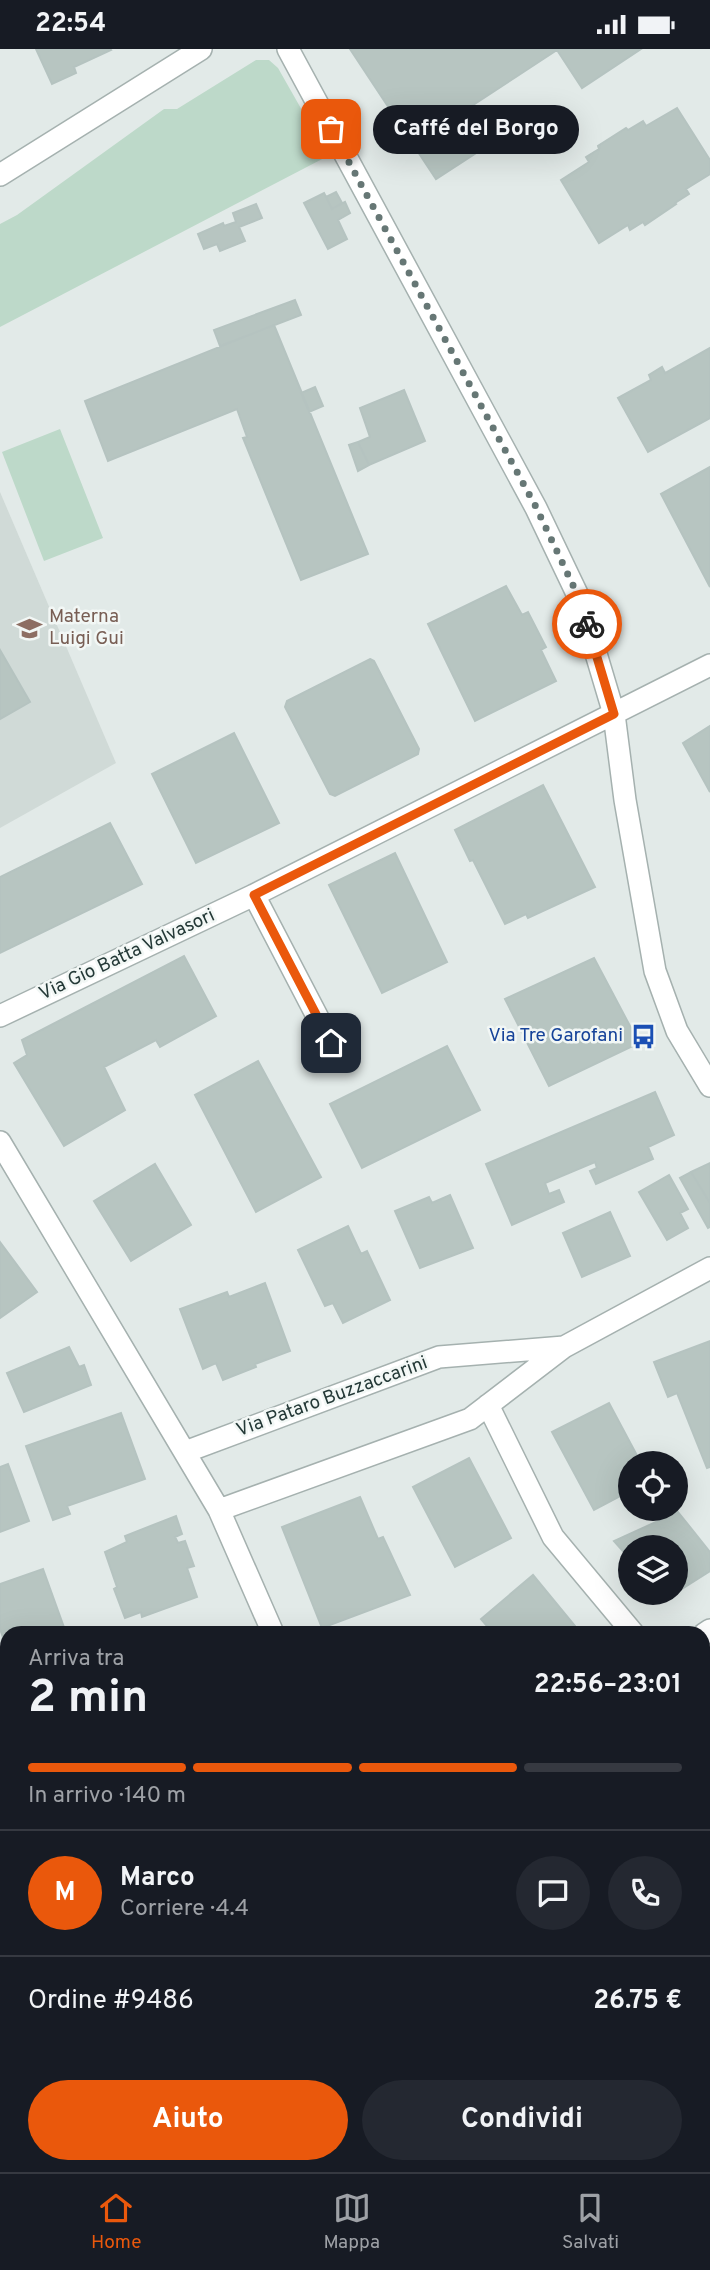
<!DOCTYPE html>
<html lang="it">
<head>
<meta charset="utf-8">
<style>
  :root { --surface:#171b24; --page:#242831; --text:#f1f3f6; --muted:#9ea1a6; --line:#363941; --accent:#ea580c }
  body { margin:0; font-family:Overpass,sans-serif; background:var(--page); color:var(--text); height:100vh; display:flex; flex-direction:column; font-size:26px; white-space:nowrap }
  * { box-sizing:border-box; margin:0 }
  p { font-size:23px; color:var(--muted) }
  .icon { flex:none; width:38px; height:38px; fill:none; stroke:currentColor; stroke-width:2; stroke-linecap:round; stroke-linejoin:round }
  .map { position:relative; flex:1; overflow:hidden }
  .drawer { position:absolute; left:0px; top:1577px; width:710px; height:548px; display:flex; flex-direction:column; background:var(--surface); border-radius:21px 21px 0 0; box-shadow:0 7px 28px #0002 }
  .drawer>* { flex:none }
  .controls { position:absolute; left:618px; top:1402px; display:grid; gap:14px }
  .controls a { display:grid; place-items:center; width:70px; height:70px; border-radius:50%; background:var(--surface); box-shadow:0 7px 28px #0002; font-size:35px }
  .pin { position:absolute; display:grid; place-items:center; width:60px; height:60px; color:#fff; margin:-30px; border-radius:14px; box-shadow:0 4px 10px #0006 }
  .courier { position:absolute; display:grid; place-items:center; width:70px; height:70px; margin:-35px; border:5px solid #ea580c; border-radius:50%; background:#fff; color:#222; box-shadow:0 2px 9px #0007 }
  .bubble { position:absolute; height:49px; border-radius:24px; background:var(--surface); box-shadow:0 7px 28px #0002; font-size:23px; font-weight:700; line-height:49px; text-align:center }
  .head em { font-style:normal; font-weight:700 }
  .head div { display:flex; flex-direction:column-reverse }
  .head { display:flex; align-items:center; justify-content:space-between; height:119px; padding:0 28px }
  h1 { font-size:46px; font-weight:700; line-height:52px }
  .bar { display:grid; grid-template-columns:repeat(4,1fr); gap:10px 7px; align-content:center; height:84px; padding:0 28px }
  .bar i { height:9px; border-radius:5px; background:var(--line) }
  .bar .current { background:var(--accent) }
  .bar p { grid-column:span 4 }
  .line { display:flex; align-items:center; gap:18px; padding:0 28px; border-top:2px solid var(--line) }
  .line div { flex:1 }
  .round { display:grid; place-items:center; flex:none; width:74px; height:74px; border-radius:37px; background:var(--page) }
  .button { display:flex; gap:14px; margin-top:auto; padding:14px 28px }
  .button a { flex:1; height:80px; border-radius:42px; background:var(--accent); color:#fff; font-size:28px; font-weight:700; line-height:80px; text-align:center }
  .button a+a { background:var(--page); color:var(--text) }
  .status { display:flex; justify-content:space-between; align-items:center; height:49px; padding:0 35px; background:var(--surface); direction:ltr }
  .status svg { height:19px; fill:currentColor }
  .dock { display:flex; justify-content:space-around; align-items:center; height:98px; border-top:2px solid var(--line); background:var(--surface); font-size:19px; color:var(--muted) }
  .dock a { display:grid; justify-items:center; gap:4px }
  .dock .current { color:var(--accent) }
  .map>svg:first-child { display:block }
  .built { fill:#d0dad7 }
  .green { fill:#bdd9c9 }
  .building { fill:#b7c5c1; stroke:#b5c3c0; stroke-width:2 }
  .lines { fill:none; stroke-linecap:round; stroke-linejoin:round }
  .minor-casing { stroke:#a5b1af; stroke-width:24 }
  .minor { stroke:#fff; stroke-width:21 }
  .done { stroke:#667775; stroke-width:7; stroke-dasharray:0 12.6 }
  .route { stroke:#ea580c; stroke-width:9 }
  .labels { text-anchor:middle; dominant-baseline:central; stroke-width:5; stroke-linejoin:round; paint-order:stroke }
  .education-label { font-size:19px; fill:#785e54; stroke:#f2f7f5; text-anchor:start }
  .street-label { font-size:19px; fill:#243937; stroke:#f2f7f5 }
  .transit-label { font-size:19px; fill:#164399; stroke:#f2f7f5; text-anchor:end }
</style>
</head>
<body>
<div class="status"><b>22:54</b><svg viewBox="0 0 49 12"><path d="M0 12V9h3v3zM5 12V6h3v6zM10 12V3h3v9zM15 12V0h3v12zM26 1h20v11H26zM47 4h2v5h-2z"/></svg></div>
<div class="map">
<svg width="710" height="2123" viewBox="0 0 710 2123">
  <rect width="100%" height="100%" fill="#e2eae8"/>
  <path class="built" d="M0,443L116,714L0,779Z"/>
  <path class="green" d="M256,11H269L278,19L328,107L0,278V175L17,166L164,60H177Z
    M60,380L103,489L44,512L2,403Z
    M7,1785V1955L2,1957L0,1788Z"/>
  <path class="building" d="M36,0H110L111,1L74,18L76,24L52,35Z
    M350,0H641L582,39L557,1L464,62L487,97L436,130Z
    M677,59L710,111V125L686,140L689,145L675,154L676,155L645,176L643,173L630,181L628,176L599,194L561,131L589,113L586,108L599,100L598,97L626,79L628,81L643,72L646,77Z
    M336,143L342,154L332,160L326,148Z
    M324,144L332,160L345,153L350,164L338,171L347,190L328,200L304,154Z
    M256,155L262,169L239,178L245,192L220,202L217,195L204,200L198,185L223,174L224,177L236,173L233,164Z
    M295,251L301,266L220,297L214,281Z
    M274,276L368,505L301,531L243,389L247,388L237,360L108,412L85,352Z
    M710,299V369L648,403L618,349L651,331L649,326L662,318L665,324Z
    M315,338L323,357L309,363L301,344Z
    M404,341L425,392L369,416L358,393L370,388L360,359Z
    M358,393L369,416L358,422L349,396Z
    M710,418V538L661,445Z
    M506,537L522,566L528,563L546,598L541,601L556,632L475,672L428,575Z
    M0,601L30,653L0,670Z
    M370,610L374,612L419,700L418,705L335,747L330,745L285,658L287,652Z
    M710,677V743L683,694Z
    M234,684L279,774L196,814L152,725Z
    M543,736L595,838L528,869L526,865L505,875L473,811L470,812L455,781Z
    M110,774L142,835L0,904V828Z
    M395,804L447,913L382,944L329,836Z
    M184,907L216,967L160,998L156,991L104,1018L125,1061L64,1097L14,1014L27,1006L22,991Z
    M594,909L639,994L549,1037L505,950Z
    M447,997L480,1061L362,1119L330,1055Z
    M258,1012L321,1128L256,1163L195,1046Z
    M655,1043L674,1086L648,1098L653,1110L596,1135L590,1122L597,1119L595,1113L545,1134L549,1145L559,1141L564,1153L512,1176L486,1115Z
    M710,1114V1154L691,1123Z
    M155,1115L191,1176L131,1212L94,1152Z
    M691,1123L710,1154V1178L708,1179L680,1129Z
    M669,1126L688,1160L680,1164L688,1179L667,1191L639,1143Z
    M450,1146L473,1199L420,1219L395,1162L429,1148L432,1154Z
    M610,1163L630,1207L582,1228L563,1184Z
    M348,1177L361,1205L367,1202L390,1251L343,1274L333,1254L325,1257L298,1201Z
    M0,1193L37,1243L0,1269Z
    M265,1234L290,1302L255,1315L256,1318L223,1331L216,1314L203,1320L180,1260L227,1243L229,1248Z
    M710,1292V1418L707,1419L677,1344L668,1348L654,1313Z
    M69,1298L79,1318L84,1316L91,1336L24,1363L7,1324Z
    M609,1354L641,1414H630V1442L594,1461L552,1383Z
    M121,1364L145,1430L67,1457L70,1465L53,1471L26,1397Z
    M469,1409L511,1489L455,1518L413,1438Z
    M8,1415L29,1472L0,1483V1418Z
    M360,1448L378,1490L383,1488L410,1546L322,1579L282,1478Z
    M678,1463L710,1503V1522L666,1550L660,1544H676V1498H630V1510L614,1492Z
    M176,1467L182,1485L175,1488L178,1494L185,1492L194,1517L187,1519L197,1548L142,1568L141,1563L125,1569L114,1540L117,1538L105,1503L127,1493L125,1487Z
    M43,1520L66,1584H7V1600L0,1580V1535Z
    M533,1526L575,1577L574,1581L571,1584H493L481,1570Z
    M704,1720L710,1727V1774L704,1780Z
    M710,1846V1908L704,1896L707,1894L704,1888V1851Z
    M704,2086L710,2091V2123H652L656,2118H704Z
    M54,2118H122L123,2122L54,2123L52,2119Z
    M598,2118H620L616,2123H605Z"/>
  <g class="lines">
    <defs>
      <path id="minor" d="M288,0L536,459L580,551L614,665L625,751L655,922L677,982L710,1037
        M0,126L201,0
        M254,846L331,994
        M0,967L254,846L710,616
        M0,1093L219,1461L273,1584
        M488,1356L553,1488L633,1584
        M185,1403L439,1308L564,1298
        M219,1461L470,1370L564,1298L710,1219
        M704,1585L710,1581
        M704,1666L710,1673
        M0,1731L7,1750
        M704,1996L710,1992
        M484,2123L494,2118"/>
    </defs>
    <use href="#minor" class="minor-casing"/>
    <use href="#minor" class="minor"/>
  </g>
  <g class="lines">
    <path class="done" d="M331,80L536,458L580,551L587,575"/>
    <path class="route" d="M331,994L254,846L614,665L587,575"/>
  </g>
  <defs>
    <symbol id="school-bare" viewBox="-9 -9 18 18"><path d="M0-5L7-2L0 1L-7-2ZM-4 1L0 2.5L4 1V4Q0 6-4 4Z" fill="#8d6e63" stroke="#f2f7f5" stroke-width="2.5" paint-order="stroke"/></symbol>
    <symbol id="bus-bare" viewBox="-9 -9 18 18"><path d="M-5-6H5V4H4V6H2V4H-2V6H-4V4H-5ZM-3.5-4V0h7V-4ZM-3.5 1.2v1.5H-2V1.2ZM2 1.2v1.5H3.5V1.2Z" fill="#1a4fb4" stroke="#f2f7f5" stroke-width="2.5" paint-order="stroke"/></symbol>
  </defs>
  <g fill-rule="evenodd">
    <use href="#school-bare" x="12" y="562" width="35" height="35"/>
    <use href="#bus-bare" x="626" y="970" width="35" height="35"/>
  </g>
  <g class="labels">
    <g class="education-label">
      <text x="49" y="568">Materna<tspan x="49" dy="22">Luigi Gui</tspan></text>
    </g>
    <g class="street-label">
      <text transform="translate(127 906) rotate(-25)">Via Gio Batta Valvasori</text>
      <text transform="translate(332 1348) rotate(-20)">Via Pataro Buzzaccarini</text>
    </g>
    <g class="transit-label">
      <text x="623" y="987">Via Tre Garofani</text>
    </g>
  </g>
</svg>
<div class="controls">
<a><svg class="icon" aria-label="locate" viewBox="0 0 24 24"><circle cx="12" cy="12" r="6"/><path d="M12 2v4M12 18v4M2 12h4M18 12h4"/></svg></a>
<a><svg class="icon" aria-label="layers" viewBox="0 0 24 24"><path d="M12 4l9 5-9 5-9-5zM3 14l9 5 9-5"/></svg></a>
</div>
<div class="pin" style="left:331px;top:80px;background:#ea580c"><svg class="icon" aria-label="bag" viewBox="0 0 24 24"><path d="M5 8h14l-1 12H6zM9 8a3 3 0 0 1 6 0"/></svg></div>
<div class="pin" style="left:331px;top:994px;background:#1f2937"><svg class="icon" aria-label="home" viewBox="0 0 24 24"><path d="M3 11l9-7 9 7M6 9v11h12V9"/></svg></div>
<div class="courier" style="left:587px;top:575px"><svg class="icon" aria-label="bike" viewBox="0 0 24 24"><circle cx="6" cy="16" r="4"/><circle cx="18" cy="16" r="4"/><path d="M6 16l4-8h5l3 8M10 8l3 8H6M13 5h3"/></svg></div>
<div class="bubble" style="left:373px;top:56px;width:206px">Caffé del Borgo</div>
<section class="drawer">
<div class="head"><div><h1>2 min</h1><p>Arriva tra</p></div><em>22:56–23:01</em></div>
<div class="bar"><i class="current"></i><i class="current"></i><i class="current"></i><i></i><p>In arrivo · 140 m</p></div>
<div class="line" style="height:126px"><b class="round" style="background:var(--accent);color:#fff">M</b><div><b>Marco</b><p>Corriere · 4.4</p></div><a class="round"><svg class="icon" aria-label="chat" viewBox="0 0 24 24"><path d="M4 5h16v11H9l-5 4z"/></svg></a><a class="round"><svg class="icon" aria-label="phone" viewBox="0 0 24 24"><path d="M5 4h4l2 5-3 2q2 4 5 5l2-3 5 2v4C11 20 4 13 5 4z"/></svg></a></div>
<div class="line" style="height:91px"><div>Ordine #9486</div><b>26.75 €</b></div>
<div class="button"><a>Aiuto</a><a>Condividi</a></div>
</section>
</div>
<nav class="dock">
<a class="current"><svg class="icon" aria-label="home" viewBox="0 0 24 24"><path d="M3 11l9-7 9 7M6 9v11h12V9"/></svg>Home</a>
<a><svg class="icon" aria-label="map" viewBox="0 0 24 24"><path d="M3 6l6-2 6 2 6-2v14l-6 2-6-2-6 2zM9 4v14M15 6v14"/></svg>Mappa</a>
<a><svg class="icon" aria-label="saved" viewBox="0 0 24 24"><path d="M7 4h10v16l-5-4-5 4z"/></svg>Salvati</a>
</nav>
</body>
</html>
